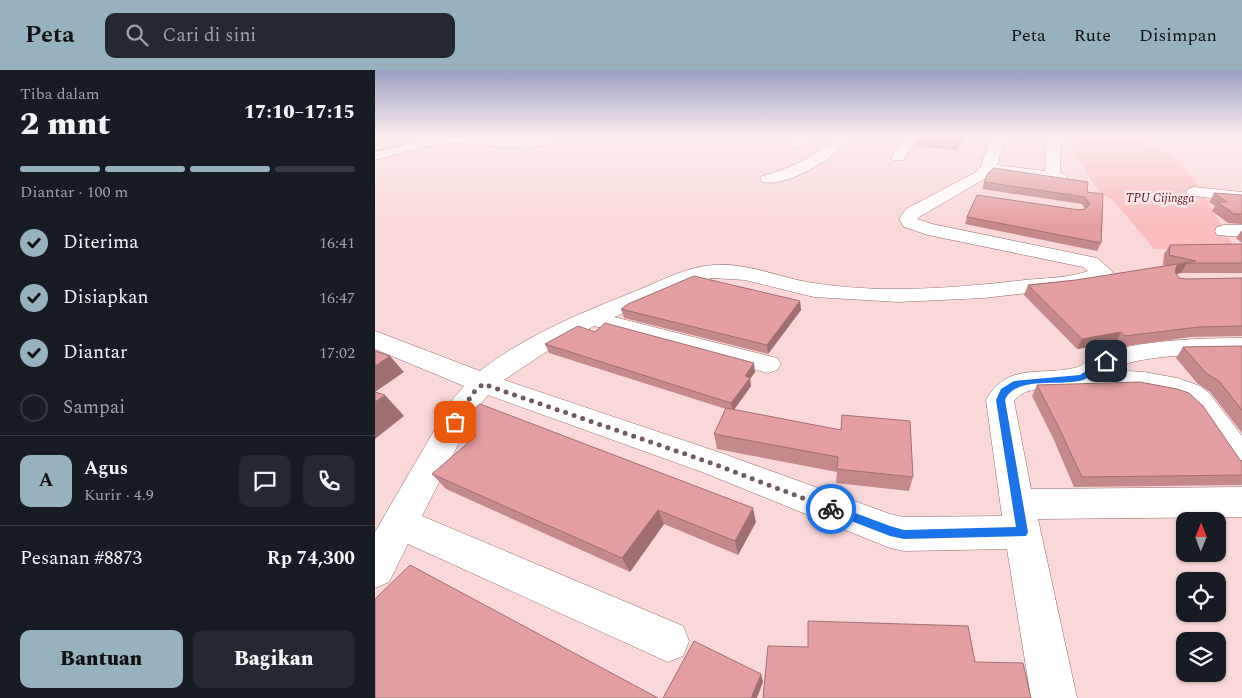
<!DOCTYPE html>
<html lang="id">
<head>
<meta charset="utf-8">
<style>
  :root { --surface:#171b24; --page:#242831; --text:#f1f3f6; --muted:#9ea1a6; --line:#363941; --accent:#96b2be }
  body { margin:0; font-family:Spectral,serif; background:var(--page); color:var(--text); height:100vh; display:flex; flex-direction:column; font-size:19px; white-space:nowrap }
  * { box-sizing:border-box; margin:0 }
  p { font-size:16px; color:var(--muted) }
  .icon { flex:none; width:28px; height:28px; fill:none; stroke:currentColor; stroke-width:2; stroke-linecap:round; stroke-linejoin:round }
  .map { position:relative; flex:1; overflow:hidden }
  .side { display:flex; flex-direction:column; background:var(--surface); width:375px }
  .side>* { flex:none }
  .needle { width:32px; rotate:1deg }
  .buttons { position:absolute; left:801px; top:442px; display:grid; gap:10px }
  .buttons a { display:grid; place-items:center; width:50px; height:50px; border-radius:10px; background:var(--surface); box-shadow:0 1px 4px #0004; font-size:25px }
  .pin { position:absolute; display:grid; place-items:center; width:42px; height:42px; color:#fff; margin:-21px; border-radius:10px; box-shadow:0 2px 8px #0006 }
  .courier { position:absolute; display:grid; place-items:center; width:50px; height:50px; margin:-25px; border:4px solid #1a73e8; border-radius:50%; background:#fff; color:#222; box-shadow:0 1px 6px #0007 }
  .head em { font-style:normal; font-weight:800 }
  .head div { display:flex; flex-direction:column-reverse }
  .head { display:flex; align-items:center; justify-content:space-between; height:85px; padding:0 20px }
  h1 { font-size:32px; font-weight:800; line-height:38px }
  .bar { display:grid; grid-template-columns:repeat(4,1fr); gap:8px 5px; align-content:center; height:60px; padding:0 20px }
  .bar i { height:6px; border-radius:4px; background:var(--line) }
  .bar .selected { background:var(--accent) }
  .bar p { grid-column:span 4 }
  .line { display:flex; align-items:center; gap:12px; padding:0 20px; border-top:1px solid var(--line) }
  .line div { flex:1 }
  .round { display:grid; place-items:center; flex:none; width:52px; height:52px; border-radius:10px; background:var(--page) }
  ol { padding:0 20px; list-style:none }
  li { display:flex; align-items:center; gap:15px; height:55px }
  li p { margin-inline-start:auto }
  li .icon { padding:5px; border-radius:50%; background:var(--accent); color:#111; stroke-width:4 }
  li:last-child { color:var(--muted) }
  li i { width:28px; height:28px; border:2px solid var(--line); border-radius:50% }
  .button { display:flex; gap:10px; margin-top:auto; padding:10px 20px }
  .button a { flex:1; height:58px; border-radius:10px; background:var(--accent); color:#111; font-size:20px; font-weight:800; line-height:58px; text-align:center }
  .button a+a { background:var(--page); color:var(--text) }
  header { display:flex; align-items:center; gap:30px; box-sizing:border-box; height:70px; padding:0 25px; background:var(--accent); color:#111 }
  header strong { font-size:24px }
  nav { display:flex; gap:28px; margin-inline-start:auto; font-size:18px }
  .search { width:350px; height:45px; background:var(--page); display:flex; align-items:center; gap:12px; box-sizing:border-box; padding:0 18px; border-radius:10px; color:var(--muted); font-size:19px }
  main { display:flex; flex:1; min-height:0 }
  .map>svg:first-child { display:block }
  .green { fill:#f9bdbf }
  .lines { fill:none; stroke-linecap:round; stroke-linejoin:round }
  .minor-casing { stroke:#916c6d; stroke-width:1 }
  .minor { fill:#fff; fill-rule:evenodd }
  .wall { fill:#c4898b }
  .shaded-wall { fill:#a06f71 }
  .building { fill:#e49fa2; stroke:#a06f71 }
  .route { fill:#1a73e8 }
  .done { stroke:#715b5c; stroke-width:5; stroke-dasharray:0 9 }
  .labels { text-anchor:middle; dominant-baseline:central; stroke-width:5; stroke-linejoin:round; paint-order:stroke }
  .far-park-label { font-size:12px; font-style:italic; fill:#5b091b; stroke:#fceaeb }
</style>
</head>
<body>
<header>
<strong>Peta</strong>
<div class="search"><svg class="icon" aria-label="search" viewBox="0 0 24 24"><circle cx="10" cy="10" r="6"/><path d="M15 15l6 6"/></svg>Cari di sini</div>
<nav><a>Peta</a><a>Rute</a><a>Disimpan</a></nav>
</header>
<main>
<section class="side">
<div class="head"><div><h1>2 mnt</h1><p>Tiba dalam</p></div><em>17:10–17:15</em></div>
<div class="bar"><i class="selected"></i><i class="selected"></i><i class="selected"></i><i></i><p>Diantar · 100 m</p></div>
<ol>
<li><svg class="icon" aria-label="check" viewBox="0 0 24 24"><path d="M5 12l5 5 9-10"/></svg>Diterima<p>16:41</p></li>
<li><svg class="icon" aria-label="check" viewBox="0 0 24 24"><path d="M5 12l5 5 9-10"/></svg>Disiapkan<p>16:47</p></li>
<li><svg class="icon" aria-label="check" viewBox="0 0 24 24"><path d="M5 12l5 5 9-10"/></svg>Diantar<p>17:02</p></li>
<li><i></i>Sampai</li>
</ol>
<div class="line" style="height:90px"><b class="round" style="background:var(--accent);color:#111">A</b><div><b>Agus</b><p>Kurir · 4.9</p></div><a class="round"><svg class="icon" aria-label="chat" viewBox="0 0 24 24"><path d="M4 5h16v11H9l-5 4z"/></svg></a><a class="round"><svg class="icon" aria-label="phone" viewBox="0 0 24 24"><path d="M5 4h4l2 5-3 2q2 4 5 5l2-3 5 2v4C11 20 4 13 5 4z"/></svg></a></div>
<div class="line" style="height:65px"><div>Pesanan #8873</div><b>Rp 74,300</b></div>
<div class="button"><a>Bantuan</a><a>Bagikan</a></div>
</section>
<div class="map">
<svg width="867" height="628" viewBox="0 0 867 628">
  <rect width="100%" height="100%" fill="#fad8d9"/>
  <path class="green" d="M701,67H755L797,84L824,116L860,180L779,179L738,130L723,122L706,91L697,81Z"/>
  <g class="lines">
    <defs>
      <path id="minor" d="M62,67H112L142,70L182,67C165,87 108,73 84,73C55,73 27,83 0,90V82Z
        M246,67H261C258,72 253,72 247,71Z
        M419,67H433L424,77L419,78L412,74Z
        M462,67H476C462,87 412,118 387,112L385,109L387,106C417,98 438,87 462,67Z
        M531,67H544L528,90H518L516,87Z
        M616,67H630L622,95L670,101L672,67H686L685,103L689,104L692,107L689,110L684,112L617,103L611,108L544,147L542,149L557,154L722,188L738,202L732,208L726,211L696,218L609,228L524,232L439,227L370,210L337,208L317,213L239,247L402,288L406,294L402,300L393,303L219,256L171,282L129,310L349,384L515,444L529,447L627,446L611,330C632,292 665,306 699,298C707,297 712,290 719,286C723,284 729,283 733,281C777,270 822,268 867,268V284C835,284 762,284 736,300L769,302L802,308L825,316L834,323L867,366V403L856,399C841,379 827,345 806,332C785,318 675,312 651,322C647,323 642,327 639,331L656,419L867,417V447L663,449L702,628H656L632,479L529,481L515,478L327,402L113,325L99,343L47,446L308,556L314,571L308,586L293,592L33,474L14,512L0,518V462L77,330L89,316L0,279V261L105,301C152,264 211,241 266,219C289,209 313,197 338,195C372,192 405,208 438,213C508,224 580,218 650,210C670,208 694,208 713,201L708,197L553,165L529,157L524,149L531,139L601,102L606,96Z
        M819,117L867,122V132L813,125L811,122L813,119Z
        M849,155H867V167L842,165L840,161L842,157Z"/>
    </defs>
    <use href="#minor" class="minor-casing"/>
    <use href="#minor" class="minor"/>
  </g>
  <path class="wall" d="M542,67H589L582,80L540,76Z
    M609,112L712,122L726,173L722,181L590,154L592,147L710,139L707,134L607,119Z
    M839,123L867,125V154L853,153L837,141L840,136L834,132Z
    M867,160V173L861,168Z
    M867,174V203H806L801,204L804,208L812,209L867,208V266L816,267L744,277L740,273L702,279L649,225L653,215L701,210L791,196L788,195L789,184L795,175Z
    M425,231L426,240L393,284L249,248L246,239Z
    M220,262L380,302L375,309L376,316L359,340L538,407L534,421L461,413L462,402L342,379L339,364L351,339L174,283L170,274Z
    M867,276V363L835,322L822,313L801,288L808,277Z
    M662,315L867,391V415L699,417L678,368L657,326Z
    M77,356L381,452L363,485L289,454L255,502L71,419L57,404L93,373L90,372Z"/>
  <path class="shaded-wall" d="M587,67H589L582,80L584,72Z
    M812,193L806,203L796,205L802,195Z
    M425,231L426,240L393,284L392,275Z
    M746,262L740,273L702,279L707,269Z
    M15,286L29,302L0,322V296Z
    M379,293L380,302L375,309L376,316L358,341L356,333L370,306Z
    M10,325L29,346L0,369V332Z
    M378,438L381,452L363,485L360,471Z
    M283,440L289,454L255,502L247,488Z
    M386,604L388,612L382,628H376Z"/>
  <path class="building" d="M542,67H587L584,72L541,68Z
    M619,98L713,112L712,122L728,124L726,173L592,147L602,125L704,140L710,139L715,134L710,127L609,112L613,103Z
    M839,123L867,125V144H859L842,132H852Z
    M867,174V193H812L802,195L800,202L804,208L812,209L867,208V256L824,257L750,266L746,262L707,269L653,215L701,210L821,191L794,185L795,175Z
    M319,206L425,231L392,275L246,239L253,234Z
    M230,253L379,293L370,306L375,308L356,333L170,274L203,256L220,262Z
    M867,276V340L844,311L831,303L808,277Z
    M0,281L15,286L0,296Z
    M765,312L802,319L814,323L828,336L865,390L867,391V405L707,407L684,358L662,315Z
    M0,322L10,325L0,332Z
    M105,334L378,438L360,471L283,440L247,488L57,404L101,366L77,356Z
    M351,338L466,360L467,345L535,351L538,407L462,399L463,387L339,364Z
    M35,495L283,628H0V529Z
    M433,551L593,556L600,592L648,593L656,628H388L393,576L433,577Z
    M319,571L386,604L376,628H288Z"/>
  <linearGradient id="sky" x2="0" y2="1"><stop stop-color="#9aa0c1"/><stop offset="0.43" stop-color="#fdedee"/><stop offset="1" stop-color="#fdedee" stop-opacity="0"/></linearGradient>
  <rect width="867" height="155" fill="url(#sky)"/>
  <path class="route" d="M731,288L734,289V292C726,298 717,307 708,310C686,317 641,305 630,330L653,462L651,466L529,469L515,466L453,442L451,439L456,434L515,456L529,460L641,457L621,330L626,319L639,311L705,305Z"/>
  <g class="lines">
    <path class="done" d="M80,352L98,323L108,314L339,394L456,439"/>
  </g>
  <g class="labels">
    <g class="far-park-label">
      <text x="785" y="128">TPU Cijingga</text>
    </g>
  </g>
</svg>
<div class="buttons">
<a><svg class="needle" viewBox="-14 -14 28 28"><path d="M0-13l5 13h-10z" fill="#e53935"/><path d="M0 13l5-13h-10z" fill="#9ea1a6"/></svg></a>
<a><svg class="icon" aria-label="locate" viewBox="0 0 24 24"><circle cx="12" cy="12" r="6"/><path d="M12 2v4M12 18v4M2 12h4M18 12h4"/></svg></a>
<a><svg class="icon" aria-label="layers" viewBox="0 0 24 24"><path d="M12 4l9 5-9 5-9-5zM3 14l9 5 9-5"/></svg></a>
</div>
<div class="pin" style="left:80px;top:352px;background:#ea580c"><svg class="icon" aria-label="bag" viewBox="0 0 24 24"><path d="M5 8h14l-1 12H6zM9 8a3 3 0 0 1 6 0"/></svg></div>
<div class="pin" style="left:731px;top:291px;background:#1f2937"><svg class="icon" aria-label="home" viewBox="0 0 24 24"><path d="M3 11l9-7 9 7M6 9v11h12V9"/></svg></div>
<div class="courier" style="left:456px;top:439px"><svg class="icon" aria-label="bike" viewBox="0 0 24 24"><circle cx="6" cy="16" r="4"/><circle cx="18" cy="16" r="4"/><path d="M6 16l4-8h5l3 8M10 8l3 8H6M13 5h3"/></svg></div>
</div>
</main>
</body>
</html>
